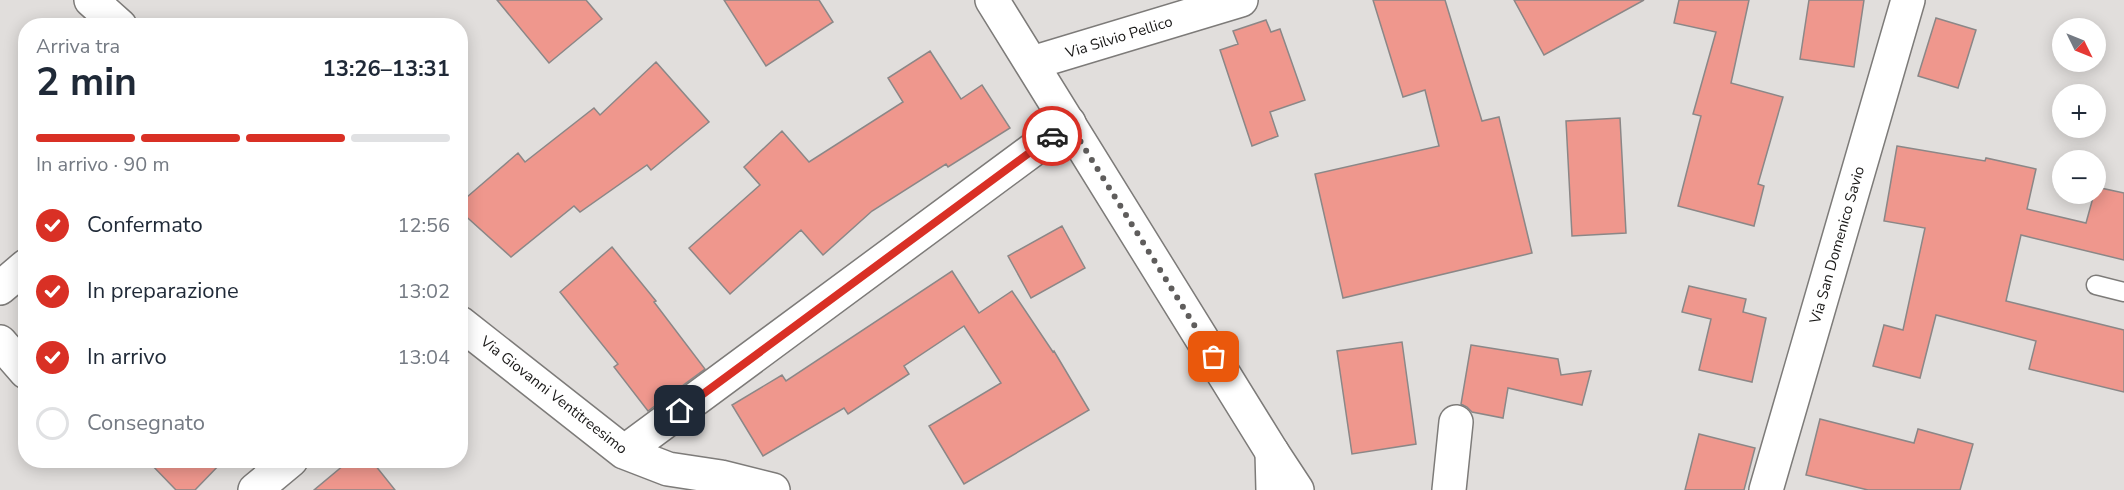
<!DOCTYPE html>
<html lang="it">
<head>
<meta charset="utf-8">
<style>
  :root { --surface:#fff; --page:#f6f6f7; --text:#1f2937; --muted:#747a83; --line:#e0e1e3; --accent:#d93025 }
  body { margin:0; font-family:"Nunito Sans",sans-serif; background:var(--page); color:var(--text); height:100vh; display:flex; flex-direction:column; font-size:22px; white-space:nowrap }
  * { box-sizing:border-box; margin:0 }
  p { font-size:20px; color:var(--muted) }
  .icon { flex:none; width:33px; height:33px; fill:none; stroke:currentColor; stroke-width:2; stroke-linecap:round; stroke-linejoin:round }
  .map { position:relative; flex:1; overflow:hidden }
  .side { position:absolute; left:18px; top:18px; width:450px; height:450px; display:flex; flex-direction:column; background:var(--surface); border-radius:24px; box-shadow:0 3px 15px #0003 }
  .side>* { flex:none }
  .needle { width:39px; rotate:133deg }
  .fabs { position:absolute; left:2052px; top:18px; display:grid; gap:12px }
  .fabs a { display:grid; place-items:center; width:54px; height:54px; border-radius:50%; background:var(--surface); box-shadow:0 3px 15px #0003; font-size:30px }
  .pin { position:absolute; display:grid; place-items:center; width:51px; height:51px; color:#fff; margin:-26px; border-radius:12px; box-shadow:0 3px 9px #0006 }
  .courier { position:absolute; display:grid; place-items:center; width:60px; height:60px; margin:-30px; border:4px solid #d93025; border-radius:50%; background:#fff; color:#222; box-shadow:0 2px 8px #0007 }
  .headline em { font-style:normal; font-weight:700 }
  .headline div { display:flex; flex-direction:column-reverse }
  .headline { display:flex; align-items:center; justify-content:space-between; height:102px; padding:0 18px }
  h1 { font-size:39px; font-weight:700; line-height:45px }
  .bar { display:grid; grid-template-columns:repeat(4,1fr); gap:9px 6px; align-content:center; height:72px; padding:0 18px }
  .bar i { height:8px; border-radius:4px; background:var(--line) }
  .bar .active { background:var(--accent) }
  .bar p { grid-column:span 4 }
  ol { padding:0 18px; list-style:none }
  li { display:flex; align-items:center; gap:18px; height:66px }
  li p { margin-inline-start:auto }
  li .icon { padding:6px; border-radius:50%; background:var(--accent); color:#fff; stroke-width:4 }
  li:last-child { color:var(--muted) }
  li i { width:33px; height:33px; border:3px solid var(--line); border-radius:50% }
  .map>svg:first-child { display:block }
  .building { fill:#ef978d; stroke:#8b8787; stroke-width:1.5 }
  .lines { fill:none; stroke-linecap:round; stroke-linejoin:round }
  .service-casing { stroke:#7d7b79; stroke-width:21 }
  .minor-casing { stroke:#7d7b79; stroke-width:36 }
  .tertiary-casing { stroke:#7d7b79; stroke-width:36 }
  .service { stroke:#fff; stroke-width:18 }
  .minor { stroke:#fff; stroke-width:33 }
  .tertiary { stroke:#fff; stroke-width:33 }
  .done { stroke:#5f5d5c; stroke-width:6; stroke-dasharray:0 10.8 }
  .route { stroke:#d93025; stroke-width:8 }
  .labels { text-anchor:middle; dominant-baseline:central; stroke-width:6; stroke-linejoin:round; paint-order:stroke }
  .street-label { font-size:15px; fill:#191817; stroke:#fff }
</style>
</head>
<body>
<div class="map">
<svg width="2124" height="490" viewBox="0 0 2124 490">
  <rect width="100%" height="100%" fill="#e1dedc"/>
  <path class="building" d="M497,0H586L602,19L549,63Z
    M724,0H819L833,22L766,66Z
    M1373,0H1445L1482,121L1499,117L1532,253L1343,298L1315,174L1439,146L1425,90L1403,97Z
    M1514,0H1644L1544,55Z
    M1679,0H1749L1731,83L1783,97L1758,184L1764,186L1754,226L1678,206L1701,116L1693,114L1716,32L1674,23Z
    M1809,0H1864L1854,67L1800,59Z
    M1936,18L1976,30L1958,88L1918,76Z
    M1266,20L1271,32L1280,29L1305,100L1270,112L1278,136L1252,146L1220,50L1238,44L1233,31Z
    M930,51L961,99L982,85L1010,128L948,167L946,164L872,211L823,255L801,230L730,294L689,248L760,185L744,167L782,131L809,162L903,102L888,78Z
    M656,62L709,122L651,170L647,165L580,212L574,206L511,257L460,211V203L518,153L525,162L594,108L600,115Z
    M1620,118L1626,233L1572,236L1566,121Z
    M1897,146L1985,161L1986,158L2036,169L2027,209L2086,223L2094,194H2096V187L2124,193V260L2021,235L2006,301L2124,330V392L2029,369L2036,341L1936,315L1920,378L1873,366L1884,325L1903,330L1925,228L1884,221Z
    M1062,226L1085,268L1031,298L1008,256Z
    M612,247L656,301L654,302L705,369L648,411L614,367L618,364L560,292Z
    M952,271L979,313L1012,291L1053,352L1054,351L1089,410L964,484L929,426L1001,383L964,326L904,366L909,374L848,414L844,408L763,456L732,405L782,375L786,381Z
    M1689,286L1746,299L1743,312L1766,318L1752,382L1699,370L1711,319L1682,312Z
    M1402,342L1416,444L1352,454L1337,351Z
    M1471,345L1558,359L1561,375L1591,371L1582,405L1508,388L1503,418L1472,412L1467,407L1461,404Z
    M1820,419L1914,443L1918,429L1973,444L1960,490H1868L1806,475Z
    M1699,434L1755,448L1744,490H1685Z
    M147,460H224L195,490H176Z
    M350,460H371L395,490H314Z"/>
  <g class="lines">
    <defs>
      <path id="service" d="M2096,285L2124,292"/>
      <path id="minor" d="M91,0L120,26
        M1032,63L1241,0
        M0,288L26,266
        M460,323L624,452L668,469L721,477L773,490
        M0,342L26,372
        M624,452L1069,123
        M1272,452L1273,490
        M255,490L291,460
        M1449,490L1456,422
        M1766,490L1908,0"/>
      <path id="tertiary" d="M992,0L1272,452L1297,490"/>
    </defs>
    <use href="#service" class="service-casing"/>
    <use href="#minor" class="minor-casing"/>
    <use href="#tertiary" class="tertiary-casing"/>
    <use href="#service" class="service"/>
    <use href="#minor" class="minor"/>
    <use href="#tertiary" class="tertiary"/>
  </g>
  <g class="lines">
    <path class="done" d="M1052,136L1069,123L1214,357"/>
    <path class="route" d="M680,411L1052,136"/>
  </g>
  <g class="labels">
    <g class="street-label">
      <text transform="translate(1119 37) rotate(-17)">Via Silvio Pellico</text>
      <text transform="translate(1837 245) rotate(-74)">Via San Domenico Savio</text>
      <text transform="translate(554 395) rotate(38)">Via Giovanni Ventitreesimo</text>
    </g>
  </g>
</svg>
<div class="fabs">
<a><svg class="needle" viewBox="-14 -14 28 28"><path d="M0-13l5 13h-10z" fill="#e53935"/><path d="M0 13l5-13h-10z" fill="#747a83"/></svg></a>
<a>+</a>
<a>−</a>
</div>
<div class="pin" style="left:1214px;top:357px;background:#ea580c"><svg class="icon" aria-label="bag" viewBox="0 0 24 24"><path d="M5 8h14l-1 12H6zM9 8a3 3 0 0 1 6 0"/></svg></div>
<div class="pin" style="left:680px;top:411px;background:#1f2937"><svg class="icon" aria-label="home" viewBox="0 0 24 24"><path d="M3 11l9-7 9 7M6 9v11h12V9"/></svg></div>
<div class="courier" style="left:1052px;top:136px"><svg class="icon" aria-label="car" viewBox="0 0 24 24"><path d="M5 17H2v-5l4-1 3-4h7l3 4 3 1v5h-3M9 17h6M6 11h13"/><circle cx="7" cy="17" r="2"/><circle cx="17" cy="17" r="2"/></svg></div>
<section class="side">
<div class="headline"><div><h1>2 min</h1><p>Arriva tra</p></div><em>13:26–13:31</em></div>
<div class="bar"><i class="active"></i><i class="active"></i><i class="active"></i><i></i><p>In arrivo · 90 m</p></div>
<ol>
<li><svg class="icon" aria-label="check" viewBox="0 0 24 24"><path d="M5 12l5 5 9-10"/></svg>Confermato<p>12:56</p></li>
<li><svg class="icon" aria-label="check" viewBox="0 0 24 24"><path d="M5 12l5 5 9-10"/></svg>In preparazione<p>13:02</p></li>
<li><svg class="icon" aria-label="check" viewBox="0 0 24 24"><path d="M5 12l5 5 9-10"/></svg>In arrivo<p>13:04</p></li>
<li><i></i>Consegnato</li>
</ol>
</section>
</div>
</body>
</html>
